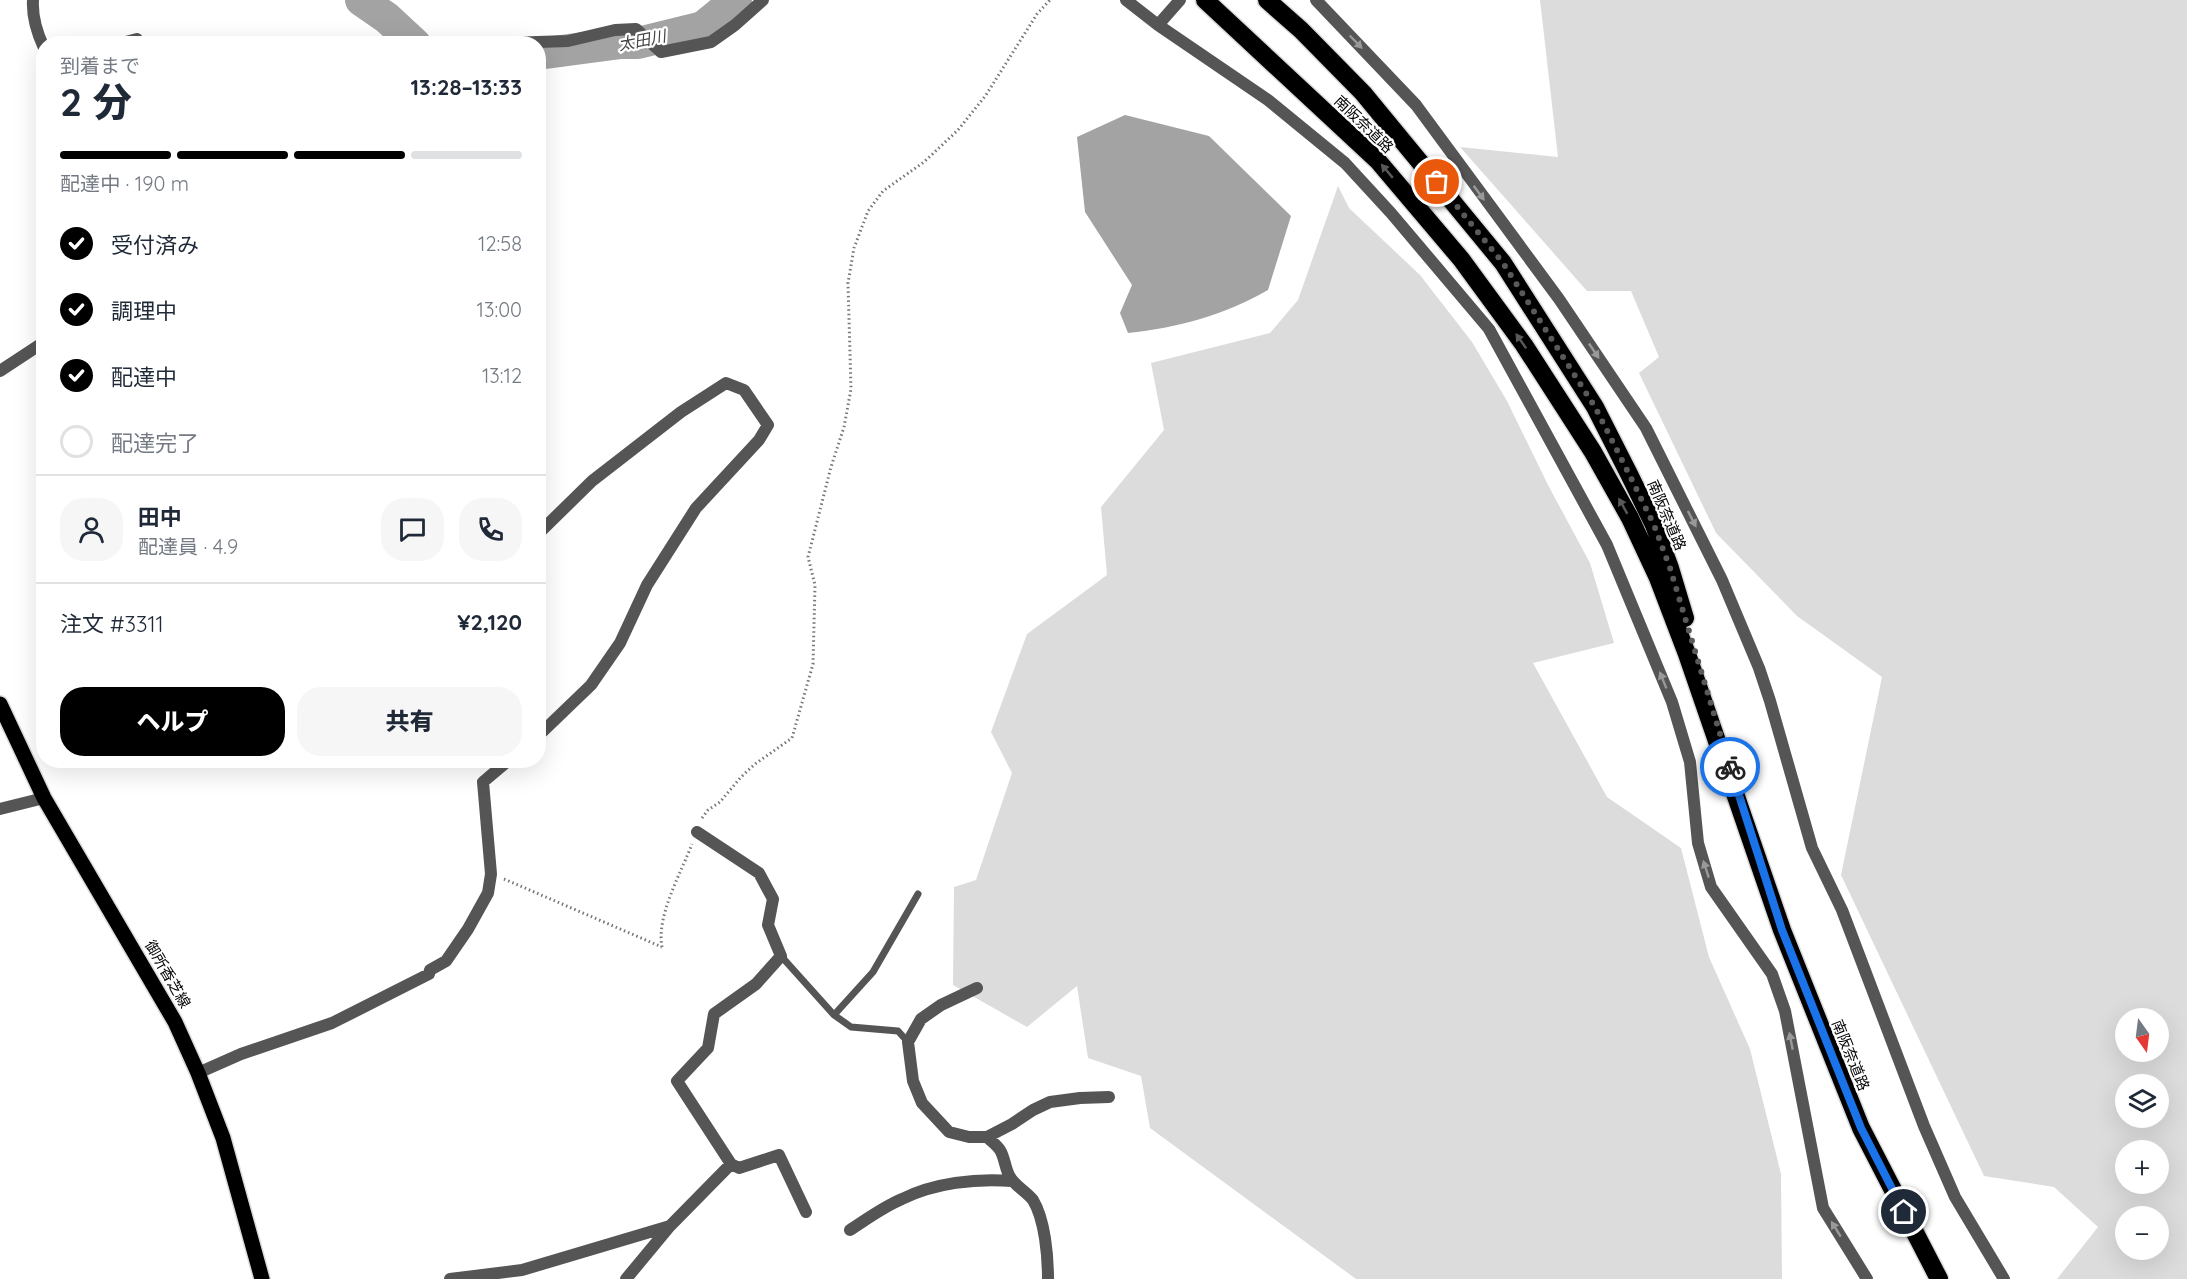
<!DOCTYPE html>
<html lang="ja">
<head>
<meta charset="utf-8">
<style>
  :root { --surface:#fff; --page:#f6f6f7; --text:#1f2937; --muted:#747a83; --line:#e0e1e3; --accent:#000 }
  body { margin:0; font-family:Quicksand,"Noto Sans JP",sans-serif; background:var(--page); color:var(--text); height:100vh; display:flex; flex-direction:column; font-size:22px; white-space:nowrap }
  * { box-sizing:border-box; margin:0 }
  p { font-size:20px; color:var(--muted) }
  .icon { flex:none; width:33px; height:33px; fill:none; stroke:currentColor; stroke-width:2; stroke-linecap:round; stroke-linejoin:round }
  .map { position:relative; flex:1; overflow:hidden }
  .side { position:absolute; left:36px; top:36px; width:510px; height:732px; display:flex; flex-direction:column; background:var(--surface); border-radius:24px; box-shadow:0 6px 24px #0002 }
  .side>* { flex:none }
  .needle { width:39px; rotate:166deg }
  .buttons { position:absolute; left:2115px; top:1008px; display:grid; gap:12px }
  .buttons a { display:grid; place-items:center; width:54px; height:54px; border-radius:50%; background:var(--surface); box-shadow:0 6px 24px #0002; font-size:30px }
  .pin { position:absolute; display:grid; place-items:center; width:51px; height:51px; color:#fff; margin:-26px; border:3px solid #fff; border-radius:50%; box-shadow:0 2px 6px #0007 }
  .courier { position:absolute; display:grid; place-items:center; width:60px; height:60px; margin:-30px; border:4px solid #1a73e8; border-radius:50%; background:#fff; color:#222; box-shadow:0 2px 8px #0007 }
  .head em { font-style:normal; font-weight:800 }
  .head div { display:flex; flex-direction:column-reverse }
  .head { display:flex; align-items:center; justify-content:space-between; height:102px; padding:0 24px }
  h1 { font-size:39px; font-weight:800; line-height:45px }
  .bar { display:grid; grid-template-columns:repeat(4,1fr); gap:9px 6px; align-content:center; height:72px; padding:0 24px }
  .bar i { height:8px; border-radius:4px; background:var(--line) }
  .bar .on { background:var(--accent) }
  .bar p { grid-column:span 4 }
  .line { display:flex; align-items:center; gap:15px; padding:0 24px; border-top:2px solid var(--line) }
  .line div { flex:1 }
  .round { display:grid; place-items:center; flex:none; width:63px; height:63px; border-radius:24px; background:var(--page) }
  ol { padding:0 24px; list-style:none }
  li { display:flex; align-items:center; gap:18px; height:66px }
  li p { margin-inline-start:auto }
  li .icon { padding:6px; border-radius:50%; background:var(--accent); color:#fff; stroke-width:4 }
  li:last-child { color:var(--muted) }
  li i { width:33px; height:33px; border:3px solid var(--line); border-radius:50% }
  .button { display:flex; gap:12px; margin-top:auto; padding:12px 24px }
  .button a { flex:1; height:69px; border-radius:24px; background:var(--accent); color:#fff; font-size:24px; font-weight:800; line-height:69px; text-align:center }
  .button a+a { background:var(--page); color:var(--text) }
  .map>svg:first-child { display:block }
  .green { fill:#dcdcdc; fill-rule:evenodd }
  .water { fill:#a3a3a3 }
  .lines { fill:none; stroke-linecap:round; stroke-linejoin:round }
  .river { stroke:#a3a3a3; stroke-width:32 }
  .primary-casing { stroke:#dbdbdb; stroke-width:18 }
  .motorway-casing { stroke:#dbdbdb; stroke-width:21 }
  .path { stroke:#777; stroke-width:3; stroke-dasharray:1.5 3; stroke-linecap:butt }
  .service { stroke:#555; stroke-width:7 }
  .minor { stroke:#555; stroke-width:12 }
  .tertiary { stroke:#555; stroke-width:12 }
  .primary { stroke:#000; stroke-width:15 }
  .motorway { stroke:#000; stroke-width:18 }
  .oneway { fill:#999 }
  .oneway2 { fill:#595959 }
  .done { stroke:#595959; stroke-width:6; stroke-dasharray:0 10.8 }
  .route { stroke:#1a73e8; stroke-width:8 }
  .labels { text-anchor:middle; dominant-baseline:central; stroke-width:4.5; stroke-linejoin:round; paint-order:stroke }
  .street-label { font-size:15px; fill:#000; stroke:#fff }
  .water-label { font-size:16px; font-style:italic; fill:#444; stroke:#fff }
</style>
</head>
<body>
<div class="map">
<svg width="2187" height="1279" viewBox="0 0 2187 1279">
  <rect width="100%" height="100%" fill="#fff"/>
  <path class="green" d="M1540,0H2187V1279H2057L2098,1227L2054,1187L1984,1176L1841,875L1882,677L1797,616L1716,533L1639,373L1659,357L1631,291H1587L1460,147L1558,157ZM2126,1018H2158V1052H2126ZM2126,1084H2158V1118H2126ZM2126,1150H2158V1184H2126ZM2126,1216H2158V1250H2126Z
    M1338,186L1349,208L1420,275L1472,342L1507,401L1548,485L1590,563L1614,643L1533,663L1607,797L1681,848L1709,957L1750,1049L1781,1174L1782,1279H1356L1150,1128L1141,1076L1088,1058L1077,986L1027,1027L953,985L954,887L976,880L1012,773L991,732L1027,634L1107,575L1101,507L1164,430L1151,363L1270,333L1298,300Z"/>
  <path class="water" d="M1125,115L1209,136L1291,216L1268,290C1225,315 1177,328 1128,333L1120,313L1132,285L1085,212L1077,137Z"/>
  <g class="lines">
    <path class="river" d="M361,0L387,18L415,44
      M538,54L621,43H638L703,27L736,0"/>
    <defs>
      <path id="primary" d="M0,704L44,798L175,1022L198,1073L223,1138L262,1279"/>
      <path id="motorway" d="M1205,0L1378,161L1461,259L1524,345L1593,452L1630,518L1658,578L1687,654L1782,930L1861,1128L1939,1279
        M1267,0L1301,30L1363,93L1503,263L1595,407L1629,474L1654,525L1670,568L1685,618"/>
    </defs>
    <use href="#primary" class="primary-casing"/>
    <use href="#motorway" class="motorway-casing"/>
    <path class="path" d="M702,818L708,810L720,802L741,777L755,764L792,738L813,664L815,585L808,557L831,467L844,427L851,389L848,283L854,248L868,211L883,191L924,162L958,130L986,95L1037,14L1050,0
      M504,879L662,947
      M662,947C656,916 681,873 692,844"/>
    <path class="service" d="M781,956L834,1015L851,1027L898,1031L908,1042
      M834,1015L873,972L918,894"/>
    <path class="minor" d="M33,0C32,16 37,33 44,48
      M1126,0L1158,25L1268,100L1345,163L1391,213L1489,329L1607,545L1672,702L1690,762L1698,843L1711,887L1772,974L1785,1011L1823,1208L1867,1279
      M1316,0L1416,105L1559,299L1646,428L1722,580L1759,668L1770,701L1812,848L1842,910L1924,1126L1955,1197L2004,1279
      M1158,25L1180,0
      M118,44L137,39L139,44
      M479,44L568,41L615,30L636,29L661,52L711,42L735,25L763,0
      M0,371L44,342
      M538,534L592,481L681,412L726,383L744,390L768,425L759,440L696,508L647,585L620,643L591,685L538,736
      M977,988L941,1005L921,1019L908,1042L913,1081L922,1103L949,1132L969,1137H987L1012,1124L1033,1110L1050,1102L1080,1098L1109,1097
      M198,1073L241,1054L332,1023L429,974L430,970L446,961L468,929L488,893L491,874L483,782L509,760
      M987,1137C991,1141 997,1145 1000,1150C1005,1158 1005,1169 1010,1177C1015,1186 1026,1191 1033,1200C1045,1220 1048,1256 1048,1279
      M731,1164L739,1168L779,1155L806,1212
      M850,1230C867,1219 883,1207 902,1199C934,1183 976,1178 1012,1181
      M450,1279L522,1270L670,1226
      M626,1279L670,1226L731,1164L677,1081L708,1048L714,1014L756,984L781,956L768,925L773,899L759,873L697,832"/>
    <path class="tertiary" d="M0,809L44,798"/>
    <use href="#primary" class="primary"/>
    <use href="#motorway" class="motorway"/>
  </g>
  <defs><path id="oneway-solid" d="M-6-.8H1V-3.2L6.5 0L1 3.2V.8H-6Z" transform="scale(1.5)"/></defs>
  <g class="oneway">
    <use href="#oneway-solid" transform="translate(1356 42) rotate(46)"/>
    <use href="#oneway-solid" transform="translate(1479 193) rotate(54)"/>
    <use href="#oneway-solid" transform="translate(1594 351) rotate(56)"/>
    <use href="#oneway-solid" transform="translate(1692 519) rotate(63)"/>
    <use href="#oneway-solid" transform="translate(1663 680) rotate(-112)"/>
    <use href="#oneway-solid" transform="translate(1706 869) rotate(-108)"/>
    <use href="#oneway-solid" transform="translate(1791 1041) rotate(-101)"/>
    <use href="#oneway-solid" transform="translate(1836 1229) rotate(-122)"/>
  </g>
  <g class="oneway2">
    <use href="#oneway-solid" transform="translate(1387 171) rotate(-130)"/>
    <use href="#oneway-solid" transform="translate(1521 341) rotate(-125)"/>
    <use href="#oneway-solid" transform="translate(1623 506) rotate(-119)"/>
  </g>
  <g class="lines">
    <path class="done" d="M1437,182L1503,263L1595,407L1629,474L1654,525L1670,568L1730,767"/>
    <path class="route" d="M1730,767L1782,930L1861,1128L1904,1212"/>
  </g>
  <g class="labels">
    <g class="street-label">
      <text transform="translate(1364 124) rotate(44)">南阪奈道路</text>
      <text transform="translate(1667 515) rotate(67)">南阪奈道路</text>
      <text transform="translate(168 974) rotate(60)">御所香芝線</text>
      <text transform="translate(1851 1055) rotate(68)">南阪奈道路</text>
    </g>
    <g class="water-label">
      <text transform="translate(642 40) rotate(-11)">太田川</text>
    </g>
  </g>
</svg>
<div class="buttons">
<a><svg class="needle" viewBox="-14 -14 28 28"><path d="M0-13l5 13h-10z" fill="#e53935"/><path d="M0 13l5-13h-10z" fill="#747a83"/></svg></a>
<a><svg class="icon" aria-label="layers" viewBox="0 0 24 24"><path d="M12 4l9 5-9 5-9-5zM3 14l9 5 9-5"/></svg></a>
<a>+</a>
<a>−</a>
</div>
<div class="pin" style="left:1437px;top:182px;background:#ea580c"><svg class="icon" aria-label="bag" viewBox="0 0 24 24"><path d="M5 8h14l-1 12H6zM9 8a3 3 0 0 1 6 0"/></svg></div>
<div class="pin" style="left:1904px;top:1212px;background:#1f2937"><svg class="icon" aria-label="home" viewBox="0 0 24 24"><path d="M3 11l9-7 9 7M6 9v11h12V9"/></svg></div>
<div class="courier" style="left:1730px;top:767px"><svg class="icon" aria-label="bike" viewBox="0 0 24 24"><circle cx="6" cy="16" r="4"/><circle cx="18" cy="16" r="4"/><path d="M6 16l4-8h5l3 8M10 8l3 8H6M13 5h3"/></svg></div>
<section class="side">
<div class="head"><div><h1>2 分</h1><p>到着まで</p></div><em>13:28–13:33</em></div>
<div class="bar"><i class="on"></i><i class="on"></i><i class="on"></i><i></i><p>配達中 · 190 m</p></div>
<ol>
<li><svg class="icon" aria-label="check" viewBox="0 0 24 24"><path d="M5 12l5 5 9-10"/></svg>受付済み<p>12:58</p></li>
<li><svg class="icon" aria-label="check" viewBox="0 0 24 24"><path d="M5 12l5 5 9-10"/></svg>調理中<p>13:00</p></li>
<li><svg class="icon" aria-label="check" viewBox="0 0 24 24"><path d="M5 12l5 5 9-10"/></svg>配達中<p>13:12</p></li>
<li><i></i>配達完了</li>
</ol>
<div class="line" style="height:108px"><a class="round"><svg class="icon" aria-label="person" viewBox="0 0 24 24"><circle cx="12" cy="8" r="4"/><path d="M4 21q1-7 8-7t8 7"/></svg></a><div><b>田中</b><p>配達員 · 4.9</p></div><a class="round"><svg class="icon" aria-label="chat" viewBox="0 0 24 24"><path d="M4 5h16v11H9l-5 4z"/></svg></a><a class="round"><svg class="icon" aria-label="phone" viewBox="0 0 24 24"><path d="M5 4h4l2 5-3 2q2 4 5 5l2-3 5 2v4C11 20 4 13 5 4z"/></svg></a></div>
<div class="line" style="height:78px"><div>注文 #3311</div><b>¥2,120</b></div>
<div class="button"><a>ヘルプ</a><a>共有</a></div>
</section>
</div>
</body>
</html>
